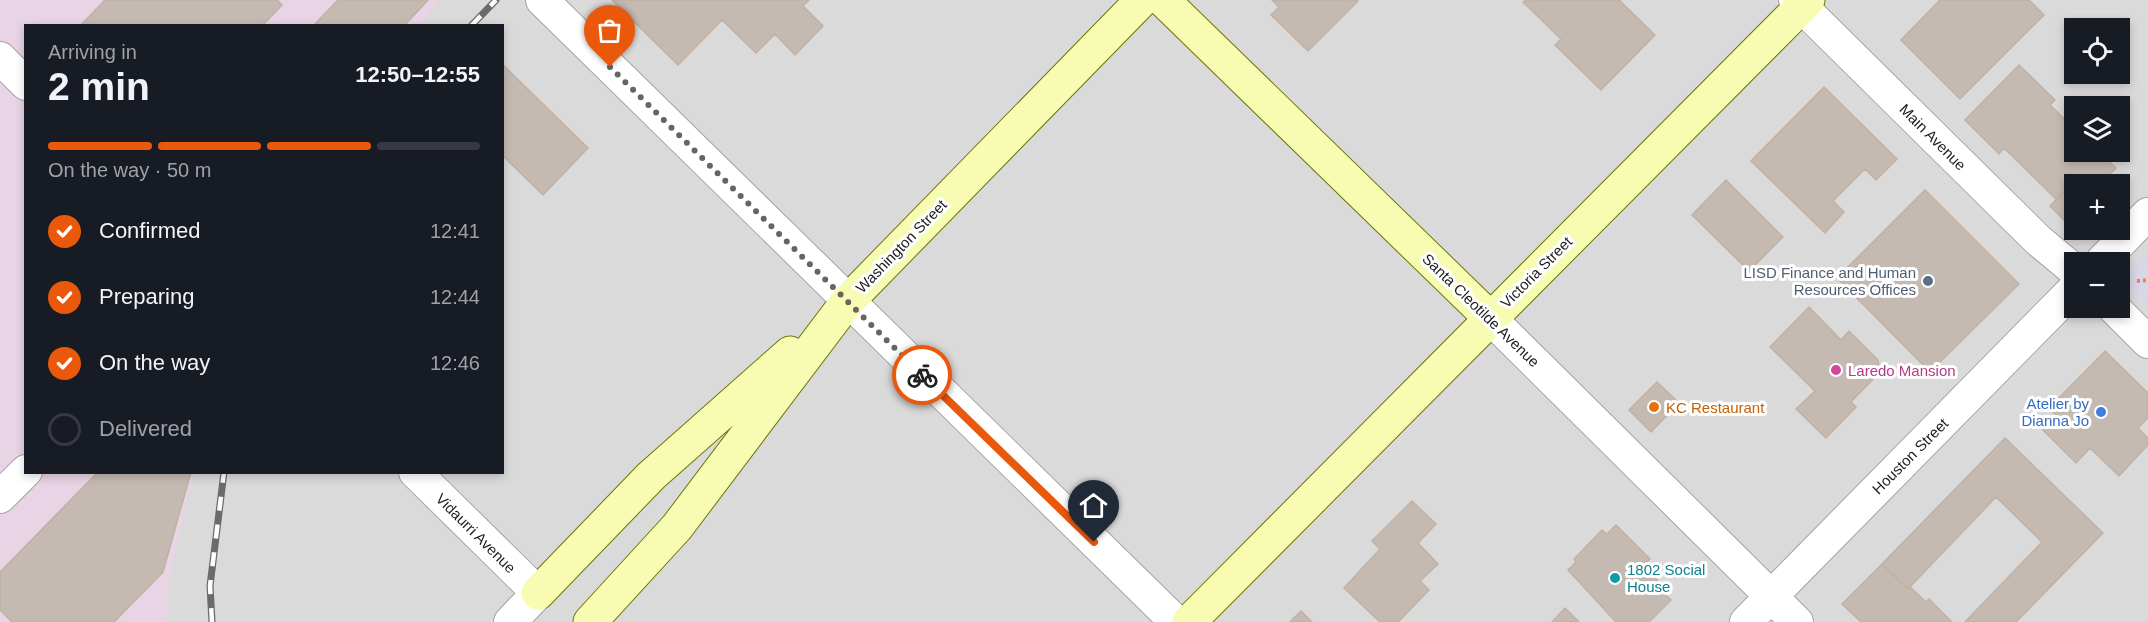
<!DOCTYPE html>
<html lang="en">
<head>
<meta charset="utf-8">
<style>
  :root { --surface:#171b24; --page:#242831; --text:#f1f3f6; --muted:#9ea1a6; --line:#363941; --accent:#ea580c }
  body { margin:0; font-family:Helvetica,sans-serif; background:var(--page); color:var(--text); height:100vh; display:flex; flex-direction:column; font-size:22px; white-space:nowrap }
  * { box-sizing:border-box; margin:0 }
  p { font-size:20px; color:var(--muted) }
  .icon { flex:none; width:33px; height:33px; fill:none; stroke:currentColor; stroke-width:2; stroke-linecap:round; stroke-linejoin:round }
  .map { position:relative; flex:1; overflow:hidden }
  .panel { position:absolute; left:24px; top:24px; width:480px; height:450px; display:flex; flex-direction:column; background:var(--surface); border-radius:0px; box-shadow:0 3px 9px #0003 }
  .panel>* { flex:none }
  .tools { position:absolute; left:2064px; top:18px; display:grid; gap:12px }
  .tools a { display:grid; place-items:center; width:66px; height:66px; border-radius:0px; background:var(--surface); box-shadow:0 3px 9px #0003; font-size:30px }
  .pin { position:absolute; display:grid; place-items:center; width:51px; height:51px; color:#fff; margin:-62px -26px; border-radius:50% 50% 50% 0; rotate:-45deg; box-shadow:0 0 6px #0007 }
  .pin .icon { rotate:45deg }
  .courier { position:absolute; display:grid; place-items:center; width:60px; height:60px; margin:-30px; border:4px solid #ea580c; border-radius:50%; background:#fff; color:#222; box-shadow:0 2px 8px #0007 }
  .head em { font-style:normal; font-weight:600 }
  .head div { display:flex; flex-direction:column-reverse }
  .head { display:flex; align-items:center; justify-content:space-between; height:102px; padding:0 24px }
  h1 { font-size:39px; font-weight:600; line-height:45px }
  .bar { display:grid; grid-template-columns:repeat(4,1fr); gap:9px 6px; align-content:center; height:72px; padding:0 24px }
  .bar i { height:8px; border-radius:4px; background:var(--line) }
  .bar .on { background:var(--accent) }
  .bar p { grid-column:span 4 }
  ol { padding:0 24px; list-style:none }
  li { display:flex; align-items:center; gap:18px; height:66px }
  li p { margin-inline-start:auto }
  li .icon { padding:6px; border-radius:50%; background:var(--accent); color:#fff; stroke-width:4 }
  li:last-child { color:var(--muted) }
  li i { width:33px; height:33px; border:3px solid var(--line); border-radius:50% }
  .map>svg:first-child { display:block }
  .residential { fill:#dbdada; fill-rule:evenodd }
  .industrial { fill:#e8d4e4 }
  .plaza { fill:#d7d7e5 }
  .building { fill:#c4bab2; stroke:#c1b1a4; stroke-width:1.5 }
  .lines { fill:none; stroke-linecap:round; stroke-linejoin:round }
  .street-casing { stroke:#a4a4a4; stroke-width:34 }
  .secondary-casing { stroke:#6a7800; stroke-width:35 }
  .path { stroke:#ff7563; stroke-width:4; stroke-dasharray:3 3; stroke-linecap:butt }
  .street { stroke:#fff; stroke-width:32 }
  .secondary { stroke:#f8fcb3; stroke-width:33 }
  .rail-casing { stroke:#6b6b6b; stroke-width:7 }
  .rail { stroke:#fff; stroke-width:4.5; stroke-dasharray:14; stroke-linecap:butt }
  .done { stroke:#666562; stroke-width:6; stroke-dasharray:0 10.8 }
  .route { stroke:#ea580c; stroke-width:8 }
  .service-dot { fill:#5c6f8a; stroke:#fff; stroke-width:2 }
  .hotel-dot { fill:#d1479c; stroke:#fff; stroke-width:2 }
  .food-dot { fill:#e8710a; stroke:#fff; stroke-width:2 }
  .shop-dot { fill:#3f7fe0; stroke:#fff; stroke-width:2 }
  .culture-dot { fill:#0f9aa8; stroke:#fff; stroke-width:2 }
  .labels { text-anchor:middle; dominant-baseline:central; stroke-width:6; stroke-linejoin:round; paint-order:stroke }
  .street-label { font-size:15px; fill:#1d1d1d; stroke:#fff }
  .service-label { font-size:15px; fill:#4e5e75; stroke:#fff; text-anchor:end }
  .hotel-label { font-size:15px; fill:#b23c85; stroke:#fff; text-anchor:start }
  .shop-label { font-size:15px; fill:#366cbe; stroke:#fff; text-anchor:end }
  .food-label { font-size:15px; fill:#c56008; stroke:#fff; text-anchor:start }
  .culture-label { font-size:15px; fill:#0d838f; stroke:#fff; text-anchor:start }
</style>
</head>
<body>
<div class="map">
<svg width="2148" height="622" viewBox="0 0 2148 622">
  <rect width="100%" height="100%" fill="#efebe3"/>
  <path class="residential" d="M0,0H2148V622H0ZM26,26H502V472H26ZM2074,28H2120V74H2074ZM2074,106H2120V152H2074ZM2074,184H2120V230H2074ZM2074,262H2120V308H2074Z"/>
  <path class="industrial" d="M0,0H438L421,25L26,26V472L195,473L183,513L167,590V622H0Z"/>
  <path class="plaza" d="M2148,252V308L2123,280Z"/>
  <path class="building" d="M105,0H277L282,5L262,26H80Z
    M338,0H428L404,26H313Z
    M612,0H809L803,6L823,26L795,55L775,34L756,53L722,20L678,65Z
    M1272,0H1357L1358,1L1308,51L1271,15L1279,7Z
    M1526,0H1619L1655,35L1601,90L1555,45L1561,39L1523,2Z
    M1940,0H2029L2044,15L1960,99L1901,40Z
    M502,64L588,148L543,195L502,155Z
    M2019,65L2055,100L2050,105L2074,128V152H2098L2116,168L2104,180L2108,184H2074V200L2065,190L2056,199L2004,148L1999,154L1965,120Z
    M1824,87L1897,159L1876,180L1865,169L1833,201L1844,212L1825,233L1751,161Z
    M1726,180L1783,237L1749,271L1692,215Z
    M1925,190L2019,284L1930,372L1837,278Z
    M2065,190L2074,200V209L2064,220L2050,206Z
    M1809,307L1841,340L1849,331L1878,360L1879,367L1878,374L1851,402L1856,407L1826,438L1796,409L1815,391L1770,347Z
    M2105,351L2148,393V418L2138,428L2148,438V445L2119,476L2090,448L2076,463L2043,430L2057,416L2049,408Z
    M1657,382L1679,403L1651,432L1629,410Z
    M2005,438L2103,533L2016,622H1965L2042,542L1996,497L1908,589L1882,564Z
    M98,472H191L163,572L114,622H12L0,610V572Z
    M1412,501L1436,524L1418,543L1438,564L1420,581L1429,590L1398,622H1380L1344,588L1380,549L1372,541Z
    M1616,525L1650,559L1643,566L1663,586L1660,589L1671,600L1649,622H1616L1568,570L1576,562L1574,559L1602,530L1607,534Z
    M1882,564L1908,589L1910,587L1926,602L1929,599L1952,622H1861L1842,604Z
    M1565,608L1579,622H1552Z
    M1301,611L1312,622H1290Z"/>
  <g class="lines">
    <defs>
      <path id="street" d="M542,0L1176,622
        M1795,0L2038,240L2074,270
        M0,58L26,84
        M2101,262L2148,214
        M2114,308L2148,342
        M1490,318L1797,622
        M415,472L538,593L510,622
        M0,497L26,471
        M1746,622L2074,289"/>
      <path id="secondary" d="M1163,0L1490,318
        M538,593L651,476L790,353
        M590,622L677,527L847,302L1142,0
        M1189,622L1808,0"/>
    </defs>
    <use href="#street" class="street-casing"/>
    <use href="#secondary" class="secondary-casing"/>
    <path class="path" d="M2137,281L2148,280"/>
    <use href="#street" class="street"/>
    <use href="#secondary" class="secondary"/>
    <defs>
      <path id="rail" d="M471,26L496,0
        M212,622L210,586L224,472"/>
    </defs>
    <use href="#rail" class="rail-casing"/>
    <use href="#rail" class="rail"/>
  </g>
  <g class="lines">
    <path class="done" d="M610,67L922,375"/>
    <path class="route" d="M922,375L1094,542"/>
  </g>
  <circle class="service-dot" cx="1928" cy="281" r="6"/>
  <circle class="hotel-dot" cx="1836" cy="370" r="6"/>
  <circle class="food-dot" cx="1654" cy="407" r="6"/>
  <circle class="shop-dot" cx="2101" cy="412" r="6"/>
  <circle class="culture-dot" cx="1615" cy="578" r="6"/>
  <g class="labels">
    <g class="street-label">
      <text transform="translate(1933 137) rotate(45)">Main Avenue</text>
      <text transform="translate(901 246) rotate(-46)">Washington Street</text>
      <text transform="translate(1536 272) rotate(-45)">Victoria Street</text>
      <text transform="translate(1481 310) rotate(44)">Santa Cleotilde Avenue</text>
      <text transform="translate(1910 456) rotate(-45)">Houston Street</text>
      <text transform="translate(476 533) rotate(45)">Vidaurri Avenue</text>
    </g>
    <g class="service-label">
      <text x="1916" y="272">LISD Finance and Human<tspan x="1916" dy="17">Resources Offices</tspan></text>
    </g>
    <g class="hotel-label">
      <text x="1848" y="370">Laredo Mansion</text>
    </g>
    <g class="shop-label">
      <text x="2089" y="403">Atelier by<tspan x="2089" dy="17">Dianna Jo</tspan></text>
    </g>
    <g class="food-label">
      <text x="1666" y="407">KC Restaurant</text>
    </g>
    <g class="culture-label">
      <text x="1627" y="569">1802 Social<tspan x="1627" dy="17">House</tspan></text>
    </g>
  </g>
</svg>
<div class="tools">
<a><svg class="icon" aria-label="locate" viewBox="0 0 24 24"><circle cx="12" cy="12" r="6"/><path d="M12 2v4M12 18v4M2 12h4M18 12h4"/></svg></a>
<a><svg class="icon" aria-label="layers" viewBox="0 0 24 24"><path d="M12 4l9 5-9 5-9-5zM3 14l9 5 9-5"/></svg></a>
<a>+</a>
<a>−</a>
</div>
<div class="pin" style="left:610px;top:67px;background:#ea580c"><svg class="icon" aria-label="bag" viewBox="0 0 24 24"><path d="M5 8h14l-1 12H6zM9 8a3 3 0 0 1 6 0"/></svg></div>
<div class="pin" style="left:1094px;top:542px;background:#1f2937"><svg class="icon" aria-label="home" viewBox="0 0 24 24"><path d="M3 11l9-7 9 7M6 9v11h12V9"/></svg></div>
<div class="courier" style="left:922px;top:375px"><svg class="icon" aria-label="bike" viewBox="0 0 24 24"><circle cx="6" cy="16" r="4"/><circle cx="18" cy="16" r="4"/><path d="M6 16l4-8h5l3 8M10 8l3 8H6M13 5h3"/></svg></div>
<section class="panel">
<div class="head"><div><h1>2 min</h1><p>Arriving in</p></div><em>12:50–12:55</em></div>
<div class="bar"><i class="on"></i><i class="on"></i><i class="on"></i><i></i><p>On the way · 50 m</p></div>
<ol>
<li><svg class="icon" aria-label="check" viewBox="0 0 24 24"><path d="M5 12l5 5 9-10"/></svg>Confirmed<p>12:41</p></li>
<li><svg class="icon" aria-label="check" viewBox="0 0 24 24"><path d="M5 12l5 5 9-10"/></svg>Preparing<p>12:44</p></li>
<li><svg class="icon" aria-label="check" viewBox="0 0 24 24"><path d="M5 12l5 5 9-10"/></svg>On the way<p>12:46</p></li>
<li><i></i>Delivered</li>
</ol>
</section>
</div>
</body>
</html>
